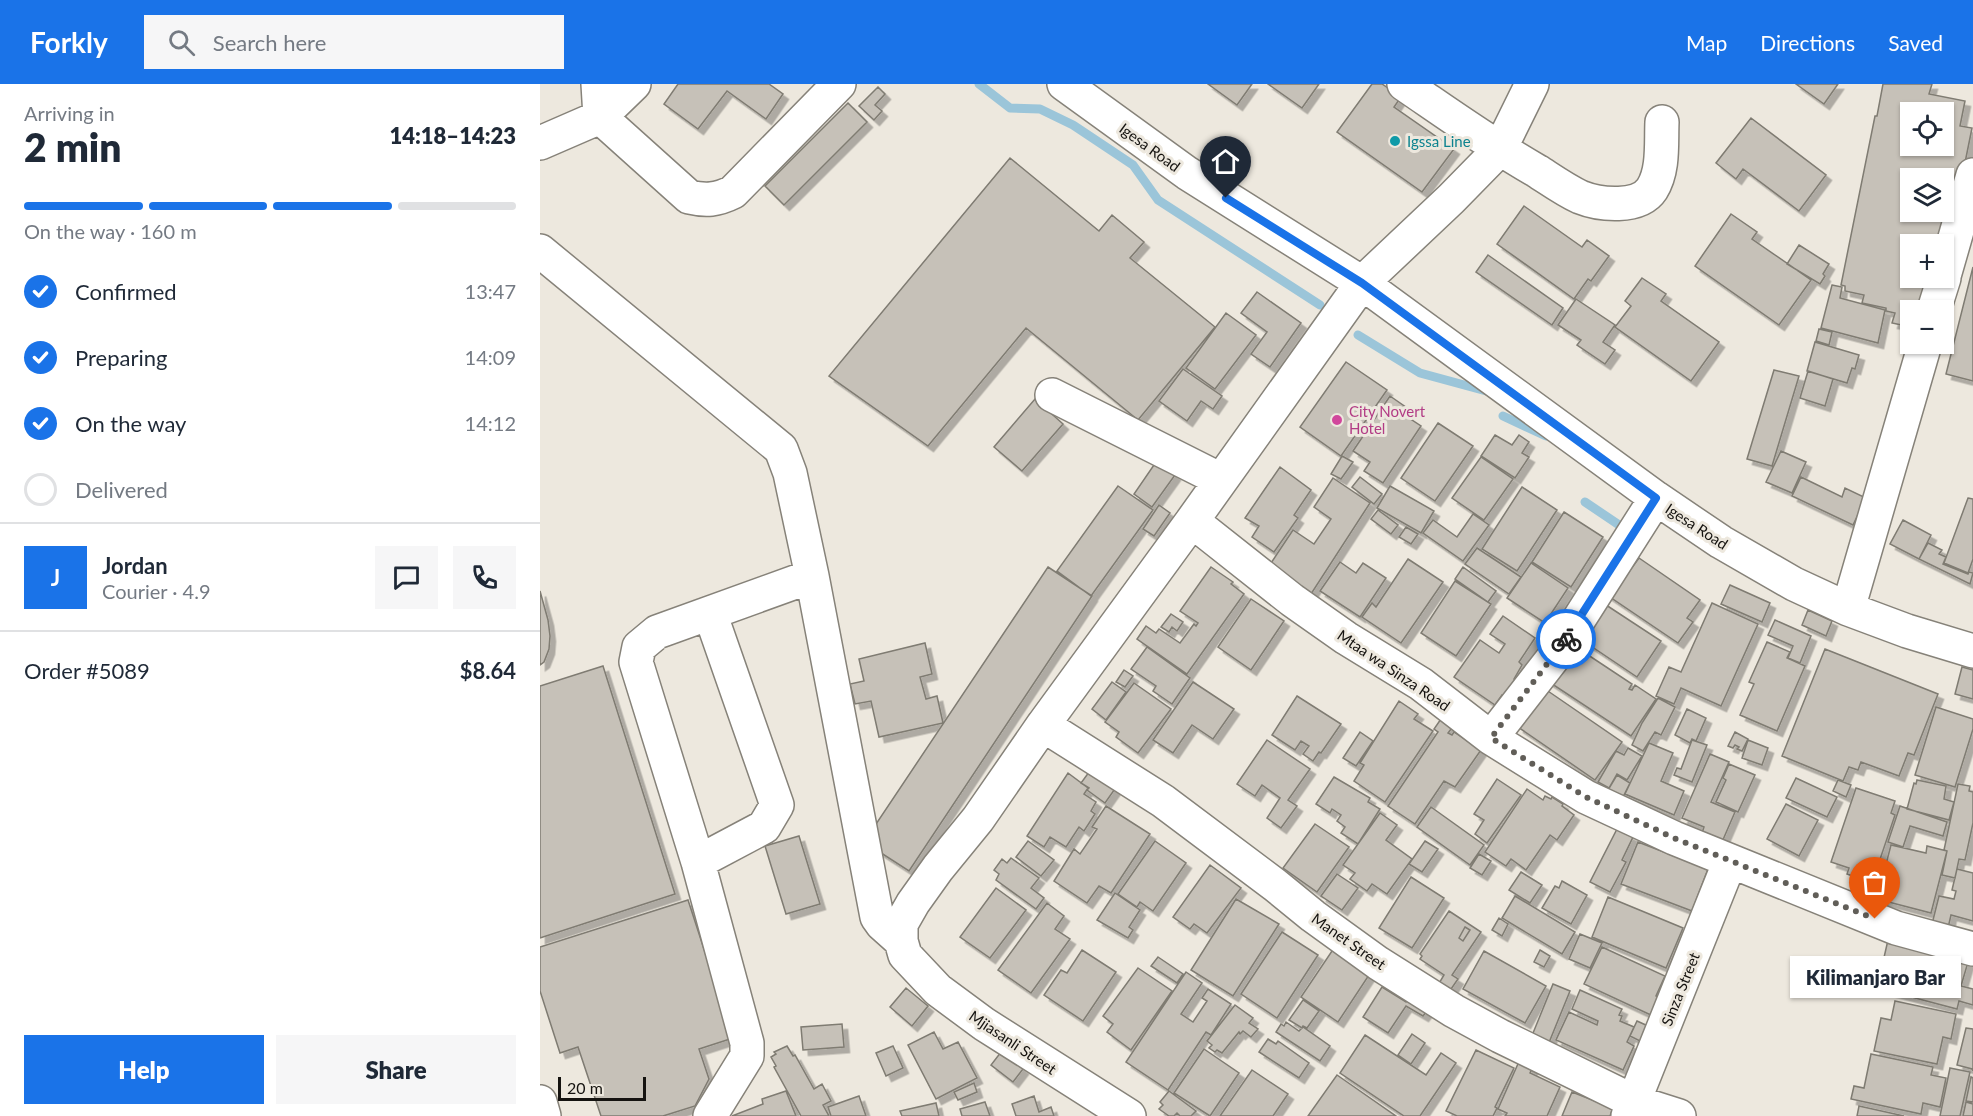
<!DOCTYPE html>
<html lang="en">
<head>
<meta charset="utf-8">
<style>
  :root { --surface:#fff; --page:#f6f6f7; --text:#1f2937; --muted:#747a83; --line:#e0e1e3; --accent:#1a73e8 }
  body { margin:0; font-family:Lato,sans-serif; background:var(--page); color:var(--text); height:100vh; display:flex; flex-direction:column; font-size:22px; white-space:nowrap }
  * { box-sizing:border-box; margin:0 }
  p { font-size:20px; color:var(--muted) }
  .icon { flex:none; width:33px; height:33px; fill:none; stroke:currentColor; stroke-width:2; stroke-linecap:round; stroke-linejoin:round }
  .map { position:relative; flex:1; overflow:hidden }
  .details { display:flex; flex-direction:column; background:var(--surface); width:540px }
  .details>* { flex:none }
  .controls { position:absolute; left:1360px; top:18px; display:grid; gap:12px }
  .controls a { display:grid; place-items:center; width:54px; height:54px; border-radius:0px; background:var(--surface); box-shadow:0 2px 4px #0004; font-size:30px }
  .scale { position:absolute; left:18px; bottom:15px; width:88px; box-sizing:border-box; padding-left:6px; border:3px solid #151310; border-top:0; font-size:16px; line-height:21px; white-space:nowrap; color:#151310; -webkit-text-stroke:4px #ede8de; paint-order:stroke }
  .pin { position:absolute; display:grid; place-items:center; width:51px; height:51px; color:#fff; margin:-62px -26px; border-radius:50% 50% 50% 0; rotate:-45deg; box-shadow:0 0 6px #0007 }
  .pin .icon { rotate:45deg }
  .courier { position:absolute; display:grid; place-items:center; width:60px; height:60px; margin:-30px; border:4px solid #1a73e8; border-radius:50%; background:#fff; color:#222; box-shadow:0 2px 8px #0007 }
  .bubble { position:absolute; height:42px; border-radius:0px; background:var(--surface); box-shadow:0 2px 4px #0004; font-size:20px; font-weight:800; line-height:42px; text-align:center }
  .overview em { font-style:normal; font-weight:800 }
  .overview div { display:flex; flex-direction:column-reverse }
  .overview { display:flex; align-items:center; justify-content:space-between; height:102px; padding:0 24px }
  h1 { font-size:39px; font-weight:800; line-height:45px }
  .bar { display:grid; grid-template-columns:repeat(4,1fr); gap:9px 6px; align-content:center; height:72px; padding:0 24px }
  .bar i { height:8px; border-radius:4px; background:var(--line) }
  .bar .on { background:var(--accent) }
  .bar p { grid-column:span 4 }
  .line { display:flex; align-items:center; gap:15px; padding:0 24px; border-top:2px solid var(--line) }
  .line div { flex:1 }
  .round { display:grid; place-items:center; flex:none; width:63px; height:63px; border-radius:0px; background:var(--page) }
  ol { padding:0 24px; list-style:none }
  li { display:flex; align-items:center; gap:18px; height:66px }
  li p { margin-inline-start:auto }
  li .icon { padding:6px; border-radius:50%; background:var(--accent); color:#fff; stroke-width:4 }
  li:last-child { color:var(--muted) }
  li i { width:33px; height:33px; border:3px solid var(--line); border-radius:50% }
  .primary-button { display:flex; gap:12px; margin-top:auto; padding:12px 24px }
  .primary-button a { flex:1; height:69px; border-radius:0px; background:var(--accent); color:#fff; font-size:24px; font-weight:800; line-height:69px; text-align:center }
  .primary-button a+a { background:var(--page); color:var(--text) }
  header { display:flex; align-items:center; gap:36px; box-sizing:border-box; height:84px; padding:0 30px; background:var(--accent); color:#fff }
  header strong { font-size:28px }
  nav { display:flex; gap:33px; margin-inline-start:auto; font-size:21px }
  .search { width:420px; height:54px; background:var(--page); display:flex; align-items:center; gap:15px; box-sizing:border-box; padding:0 21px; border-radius:0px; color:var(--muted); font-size:22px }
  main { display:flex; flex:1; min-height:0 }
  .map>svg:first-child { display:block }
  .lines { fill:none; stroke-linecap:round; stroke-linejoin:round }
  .stream { stroke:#9bc5d9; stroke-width:9 }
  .building { fill:#c6c1b8; stroke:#7f7b72; stroke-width:1.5; fill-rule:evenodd; filter:url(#shadow) }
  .minor-casing { stroke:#868279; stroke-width:36 }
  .minor { stroke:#fff; stroke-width:33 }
  .done { stroke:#615e58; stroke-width:6; stroke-dasharray:0 10.8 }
  .route { stroke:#1a73e8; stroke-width:8 }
  .culture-dot { fill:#0f9aa8; stroke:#ede8de; stroke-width:2 }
  .hotel-dot { fill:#d1479c; stroke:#ede8de; stroke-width:2 }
  .labels { text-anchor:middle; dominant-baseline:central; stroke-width:6; stroke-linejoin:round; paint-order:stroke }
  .culture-label { font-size:15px; fill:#0d838f; stroke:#ede8de; text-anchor:start }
  .street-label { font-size:15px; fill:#151310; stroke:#ede8de }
  .hotel-label { font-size:15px; fill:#b23c85; stroke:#ede8de; text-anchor:start }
</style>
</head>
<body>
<header>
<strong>Forkly</strong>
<div class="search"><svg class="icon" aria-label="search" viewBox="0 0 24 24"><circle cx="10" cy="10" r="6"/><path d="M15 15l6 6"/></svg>Search here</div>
<nav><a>Map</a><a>Directions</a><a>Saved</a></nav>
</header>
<main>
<section class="details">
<div class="overview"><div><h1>2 min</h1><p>Arriving in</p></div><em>14:18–14:23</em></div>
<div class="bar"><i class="on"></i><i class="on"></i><i class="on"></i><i></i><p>On the way · 160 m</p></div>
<ol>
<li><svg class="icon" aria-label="check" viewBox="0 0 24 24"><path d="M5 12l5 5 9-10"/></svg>Confirmed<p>13:47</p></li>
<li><svg class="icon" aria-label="check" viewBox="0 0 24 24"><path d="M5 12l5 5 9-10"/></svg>Preparing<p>14:09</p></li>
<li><svg class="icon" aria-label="check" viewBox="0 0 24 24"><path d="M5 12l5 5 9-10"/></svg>On the way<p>14:12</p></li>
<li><i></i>Delivered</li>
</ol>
<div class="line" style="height:108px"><b class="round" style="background:var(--accent);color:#fff">J</b><div><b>Jordan</b><p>Courier · 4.9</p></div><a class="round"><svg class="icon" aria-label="chat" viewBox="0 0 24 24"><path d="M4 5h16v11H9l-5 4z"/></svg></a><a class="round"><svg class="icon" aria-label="phone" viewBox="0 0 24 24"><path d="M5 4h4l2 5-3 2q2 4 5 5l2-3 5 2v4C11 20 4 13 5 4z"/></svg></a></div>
<div class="line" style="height:78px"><div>Order #5089</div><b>$8.64</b></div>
<div class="primary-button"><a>Help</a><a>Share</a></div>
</section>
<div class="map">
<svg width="1433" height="1032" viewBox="0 0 1433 1032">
  <defs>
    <filter id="shadow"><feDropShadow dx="5.5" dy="5.5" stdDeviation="0" flood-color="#0004"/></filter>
  </defs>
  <rect width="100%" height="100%" fill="#ede8de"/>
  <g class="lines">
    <path class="stream" d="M439,0L470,24L500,25L533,41L593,81L618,116L780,221
      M818,251L880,289L950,308
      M963,332L1006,352
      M1045,418L1088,447"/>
  </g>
  <path class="building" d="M138,0H229L243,10L226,35L187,7L158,45L124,20Z
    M668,0H712L697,21Z
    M728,0H779L762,24Z
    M832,0H842L861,13L854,23L914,65L882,108L797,48Z
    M1256,0H1298L1284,20Z
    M1343,0H1392L1389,10L1425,17L1420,42L1432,44L1413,138L1404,160H1371V194H1397L1382,226H1371V243L1352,239L1355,229L1346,227V224L1322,219L1324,211L1305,207V202L1301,201L1335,32H1337ZM1371,28H1404V62H1371ZM1371,94H1404V128H1371Z
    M338,3L345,10L335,21L342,27L334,36L319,22Z
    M308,19L327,38L244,121L225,102Z
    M1211,34L1286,91L1259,127L1203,85L1196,95L1176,79Z
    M470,74L559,147L572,131L604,158L590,174L675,243L598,336L486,244L388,362L289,292Z
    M984,122L1042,163L1047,156L1069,172L1051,197L1048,195L1034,215L957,160Z
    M1191,130L1217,148L1212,155L1271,196L1239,241L1155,182Z
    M1259,161L1289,180L1283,190L1285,192L1280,200L1247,180Z
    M948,171L1023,224L1012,241L936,188Z
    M1433,183V297L1406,290Z
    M1102,194L1126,210L1121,217L1179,258L1151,297L1075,243L1091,222L1085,217Z
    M1292,201L1302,203L1300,214L1345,226L1338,259L1281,244Z
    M717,208L761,239L730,283L711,270L727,248L701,229Z
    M1036,215L1075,241L1063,258L1075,266L1065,280L1037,261L1041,256L1018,241Z
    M686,229L716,251L675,305L646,284Z
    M1279,245L1292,248L1289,261L1276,257Z
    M1275,258L1319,271L1315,285L1312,284L1307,299L1267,287Z
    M806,278L847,306L801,372L760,343Z
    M643,285L682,312L673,325L661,317L647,337L619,317Z
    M1234,286L1259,292L1232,382L1207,375Z
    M1268,287L1293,295L1285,322L1260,314Z
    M850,312L870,326L866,332L881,342L843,399L824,387L830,378L813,367Z
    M495,315L523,340L482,387L454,363Z
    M898,339L933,362L895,417L861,394Z
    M955,351L972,361L979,351L989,358L982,369L989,373L975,394L941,372Z
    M1241,367L1266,378L1252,409L1226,398Z
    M802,372L813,378L801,395L791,390Z
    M941,373L973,395L944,436L912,414Z
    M616,378L635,391L612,423L594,410Z
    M740,383L771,406L754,431L758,434L734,468L712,453L719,442L705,434Z
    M820,393L842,410L834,420L812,403Z
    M1261,393L1302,413L1305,404L1326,414L1313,441L1252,412Z
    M793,394L830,419L771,510L729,482L753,446L774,460L791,435L774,423Z
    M578,402L613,426L551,512L517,487Z
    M850,402L894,427L881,449L837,424Z
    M982,403L1017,426L977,487L942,465Z
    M1428,414L1433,415V475L1428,489L1404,479Z
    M619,421L630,429L614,452L603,445Z
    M838,426L858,441L851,450L831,435Z
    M1024,428L1063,453L1031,503L992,478Z
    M933,430L949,441L923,477L883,449L893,436L917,453Z
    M1363,436L1391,451L1379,475L1350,460Z
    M866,443L878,450L871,460L859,453Z
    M1388,459L1402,466L1399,470L1406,473L1403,480L1428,490L1429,488L1433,489L1430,500L1379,475Z
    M937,464L981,493L969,510L925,480Z
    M1099,474L1160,516L1147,534L1153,538L1138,559L1064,509L1079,488L1085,493Z
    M868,475L903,498L861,559L822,533L832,519L836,523Z
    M800,478L816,489L823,479L846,494L820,533L780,507Z
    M991,479L1028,504L1005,539L967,514Z
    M508,483L552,512L369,787L324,758Z
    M671,483L693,498L691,500L704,510L647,590L597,555L606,542L616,549L619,545L640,559L654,540L656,542L658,539L640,527Z
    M923,483L956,507L948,518L915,495Z
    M915,497L951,520L916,572L881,549Z
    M1190,501L1230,519L1222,538L1181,520Z
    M0,507L8,536L10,552L9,565L4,578L0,581Z
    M711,515L744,537L711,586L678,563Z
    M1060,517L1121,557L1097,593L1036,552Z
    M1172,519L1218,540L1181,622L1141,604L1134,620L1116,612L1129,583L1141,588Z
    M1268,526L1292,537L1286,552L1262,541Z
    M631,530L643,538L637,547L632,543L629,548L621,543Z
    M963,532L995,554L979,578L982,581L974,595L978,598L967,614L962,611L955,621L914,593L940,556L959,569L965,560L950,550Z
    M1235,536L1271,552L1260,579L1248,574L1253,562L1228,551Z
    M1227,558L1250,568L1247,574L1265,582L1237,647L1200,631L1214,600L1209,598Z
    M385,559L392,590L380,593L386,615L397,612L403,639L339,653L331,617L315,620L310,600L324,597L319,575Z
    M1030,559L1092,600L1089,605L1092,606L1095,601L1116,615L1091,652L1006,596Z
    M607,563L650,594L632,620L613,607L616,602L591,585Z
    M1285,565L1398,610L1374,671L1368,669L1359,692L1321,678L1318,686L1309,683L1303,697L1242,672Z
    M63,582L135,810L0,854V602Z
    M1422,583L1433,586V615L1415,610Z
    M584,586L593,592L585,603L576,598Z
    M572,598L586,608L566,636L552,625Z
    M653,598L694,625L673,655L652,641L633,669L613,656Z
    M594,599L631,625L598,669L576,653L579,648L565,638Z
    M1005,605L1082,658L1055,696L978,643Z
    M757,612L801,640L781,669L779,668L773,677L763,670L769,662L761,657L755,666L732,651Z
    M1118,614L1135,623L1121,651L1115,648L1103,667L1092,661L1102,639Z
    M859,617L878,630L874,635L893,647L845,718L814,697L824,681L820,679Z
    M1396,623L1433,635V645L1415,703L1375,691Z
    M1147,625L1166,634L1156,657L1152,655L1150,659L1135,651Z
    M903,632L915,640L908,649L912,651L914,648L941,666L915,703L904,697L875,740L848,722L898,648L894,645Z
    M820,648L833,657L816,682L803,674Z
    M1195,648L1208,655L1202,667L1197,665L1199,663L1195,661L1193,664L1188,662Z
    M727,656L770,685L748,716L757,722L741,744L727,734L740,714L722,701L715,712L697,700Z
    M1152,656L1167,661L1152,698L1134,691L1137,684L1141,685Z
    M1208,656L1228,664L1222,681L1202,674Z
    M1109,659L1133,669L1121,697L1144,707L1134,731L1085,710Z
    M1088,664L1102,672L1087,696L1077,690L1069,704L1058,698L1076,667L1084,671Z
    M1170,670L1189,678L1171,718L1195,728L1182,758L1162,749L1164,743L1142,734Z
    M1189,680L1215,691L1198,728L1176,718L1186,696L1183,694Z
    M552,684L577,702L565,719L547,706L549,704L541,699Z
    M528,689L548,704L544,710L556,718L551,727L555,730L544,747L539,743L526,763L510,753L504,763L487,752Z
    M1077,691L1090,699L1080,719L1065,711Z
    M794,693L830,714L828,718L840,725L818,760L801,749L805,743L797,737L801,731L792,725L790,729L776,720Z
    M1256,694L1297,713L1287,733L1246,714Z
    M957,695L981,711L947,759L935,750L944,736L934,730Z
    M1298,696L1311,701L1306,713L1293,707Z
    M1377,696L1406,702L1404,715L1414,718L1409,736L1367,725L1374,699L1376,700Z
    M1418,700L1430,702L1429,707L1433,708V739L1425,776L1419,775L1415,794L1402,791L1407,767L1404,766Z
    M1316,704L1355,717L1351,729L1355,731L1332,799L1307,790L1309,784L1291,778Z
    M987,705L1003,716L1005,712L1011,715L1012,713L1023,720L1022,722L1034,731L1017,756L1010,751L986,786L971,775L966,782L945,768Z
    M1246,720L1278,736L1259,772L1227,755Z
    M566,722L610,750L571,809L559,802L547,819L514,797L534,765L540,770L557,745L552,743Z
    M1360,722L1407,738L1403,752L1370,742L1363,763L1348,758Z
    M891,723L944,761L930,781L877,743Z
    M840,729L857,741L846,756L872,775L847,810L832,800L827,807L810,795L815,789L803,781Z
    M775,740L809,763L777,808L743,784Z
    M1077,745L1093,753L1082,776L1086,778L1070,808L1050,798Z
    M259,752L280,820L246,830L225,762Z
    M488,757L514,776L501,792L476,773Z
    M615,757L646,779L613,827L600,818L597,823L578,810Z
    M885,757L898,765L882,788L869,780Z
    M1098,758L1168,785L1152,827L1081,800Z
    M1351,761L1386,769L1387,762L1407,767L1391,829L1337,815Z
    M939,770L951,777L942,791L930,784Z
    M471,774L499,794L491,804L504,814L496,825L456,796L459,790L454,786L462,775L467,779Z
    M670,781L701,804L667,849L654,840L650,845L633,833Z
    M1417,785L1433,789V837L1411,831L1408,844L1392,840L1399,812L1414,815L1416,807L1412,806Z
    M981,788L1002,801L990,819L969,806Z
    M797,790L818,804L802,826L781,812Z
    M871,793L904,814L872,864L839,844Z
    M1022,797L1047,811L1031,840L1002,824L1015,802L1019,804Z
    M456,804L486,826L450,874L420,853Z
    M575,809L600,826L589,843L593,846L588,854L557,836Z
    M975,812L1035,848L1022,870L962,834Z
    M1068,813L1143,844L1126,884L1052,853Z
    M696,815L739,840L693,912L651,886Z
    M148,816L193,954L159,965L169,995L155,1022L123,1032H61L38,963L20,969L0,907V863Z
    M507,819L524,832L515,845L530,855L491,909L458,886Z
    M909,827L941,848L912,891L918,895L909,908L898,901L904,891L880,875L882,872L880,870ZM925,843L930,846L923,857L919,854Z
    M959,834L968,840L962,852L952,846Z
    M925,843L930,846L923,857L919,854Z
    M742,848L778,871L737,934L701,910Z
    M1040,850L1062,859L1050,884L1029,875Z
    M1348,856L1428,878L1421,902L1433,905V921L1419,917L1417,925L1337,904Z
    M1062,863L1125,892L1116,912L1122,915L1113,932L1044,900Z
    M794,864L831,888L798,938L761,913Z
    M542,866L576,888L543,937L504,911L521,886L527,889Z
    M1000,866L1010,872L1004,883L994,878Z
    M944,867L1006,902L985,939L923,905Z
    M618,873L643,890L637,899L611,882Z
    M598,884L632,907L591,966L567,948L573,940L563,932Z
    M646,888L662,899L641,930L653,938L667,917L662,914L668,905L691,920L671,951L666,948L628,1006L586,978Z
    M1013,900L1030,907L1008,961L991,954Z
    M842,903L866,918L868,914L887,927L883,932L866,922L848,949L823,933Z
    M366,904L388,922L372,942L350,923Z
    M1040,906L1082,925L1079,931L1082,932L1080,937L1094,943L1087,958L1094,962L1083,986L1016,956L1029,928L1057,941L1058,937L1032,925Z
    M763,916L779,927L767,944L763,942L762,944L749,936Z
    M1355,917L1416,930L1411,955L1403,953L1397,980L1334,967L1341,934L1351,936Z
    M695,921L713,934L709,939L718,945L711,953L703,947L700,950L699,948L682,969L677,966L675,968L669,964L672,961L667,957Z
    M1097,937L1119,947L1112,963L1090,952Z
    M746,938L759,947L763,943L790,962L780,977L736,948L741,940L744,942Z
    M302,940L304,963L263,966L261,943Z
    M1426,944L1433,945V987L1432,985L1417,981Z
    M394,948L403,965L418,958L437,994L396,1015L368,961Z
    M872,950L885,959L871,980L858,971Z
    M825,951L886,991L901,969L916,979L880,1032H864L800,989Z
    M728,955L736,960L738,957L769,979L759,994L719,968Z
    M247,962L253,972L255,971L274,1005L282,1000L291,1017L283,1021L289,1032H261L234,983L236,982L231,973L236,970L234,968Z
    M353,962L363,984L346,992L336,969Z
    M664,965L699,989L670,1032L634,1009Z
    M936,966L974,984L955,1023L957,1024L953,1032H917L906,1027Z
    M461,968L483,985L473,998L451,981Z
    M1331,970L1393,983L1391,991L1406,994L1400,1023L1383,1019L1381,1030L1311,1015L1314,1002L1324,1004Z
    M981,973L995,979L990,989L1020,1003L1007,1032H965L967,1029L958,1025Z
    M1410,984L1430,988L1420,1032H1400Z
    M712,986L748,1010L733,1032H680Z
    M797,991L856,1032H768Z
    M1431,993L1433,994V1018L1426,1017Z
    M434,999L437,1008L418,1016L414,1008Z
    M246,1007L256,1032H192L223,1020L222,1015Z
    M629,1007L656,1027L651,1032H640L637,1029L634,1032H629L619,1025L623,1021L620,1018Z
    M1032,1008L1073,1024L1070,1032H1022Z
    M319,1012L326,1032H291L288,1023Z
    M494,1012L499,1028L511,1023L514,1032H476L472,1020Z
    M445,1018L450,1032H422L420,1025Z
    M1426,1018L1433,1020V1032H1423Z
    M396,1019L399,1032H362L360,1027Z
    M1319,1022L1364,1032H1317Z"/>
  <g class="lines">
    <defs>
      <path id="minor" d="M58,0L60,33L149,113C166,117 177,116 193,108L299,0
        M524,0L647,89L822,199L1116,414L1181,458L1254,500L1308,525L1367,547L1433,567
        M864,0C908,30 951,61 997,87C1011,96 1025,106 1040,113C1060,121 1099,125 1112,105C1124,86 1121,59 1122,38
        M0,59L60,33L94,0
        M0,167L241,365L250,389L272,492L337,833L342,840L361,857
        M1404,192L1433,91
        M1394,226L1404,194
        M512,311L681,396
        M652,437L752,516L806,554L881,600L951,654L1046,713L1134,754L1356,844L1433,865
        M1308,525L1385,260
        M503,641L623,717L735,801L773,832L838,879L914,927L960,952L1095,1018L1139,1032
        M951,654L1020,565L1116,414
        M158,778L224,743L237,721L170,529
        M0,1018L4,1032
        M170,1032L207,972V959L158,778L96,578L99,563L117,548L272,492
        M589,1032L444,940L398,906L365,871L361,857V840L373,819L398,784L438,735L503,641L652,437L822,199L911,115L960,65L992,0
        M1088,1032L1190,777"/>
    </defs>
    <use href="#minor" class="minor-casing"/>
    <use href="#minor" class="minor"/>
  </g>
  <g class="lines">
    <path class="done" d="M1026,555L951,654L1046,713L1134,754L1335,835"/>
    <path class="route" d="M686,114L822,199L1116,414L1026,555"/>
  </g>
  <circle class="culture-dot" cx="855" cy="57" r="6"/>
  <circle class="hotel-dot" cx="797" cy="336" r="6"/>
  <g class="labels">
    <g class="culture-label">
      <text x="867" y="57">Igssa Line</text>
    </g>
    <g class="street-label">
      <text transform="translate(610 63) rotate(36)">Igesa Road</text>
      <text transform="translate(1157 442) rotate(33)">Igesa Road</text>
      <text transform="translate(854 586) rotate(34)">Mtaa wa Sinza Road</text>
      <text transform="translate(809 857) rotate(35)">Manet Street</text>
      <text transform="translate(1140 905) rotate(-68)">Sinza Street</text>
      <text transform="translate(473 958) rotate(34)">Mjiasanli Street</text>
    </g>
    <g class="hotel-label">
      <text x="809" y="327">City Novert<tspan x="809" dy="17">Hotel</tspan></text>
    </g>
  </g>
</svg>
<div class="controls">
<a><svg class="icon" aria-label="locate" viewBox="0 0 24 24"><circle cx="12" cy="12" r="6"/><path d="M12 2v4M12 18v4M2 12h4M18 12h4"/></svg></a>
<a><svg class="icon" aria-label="layers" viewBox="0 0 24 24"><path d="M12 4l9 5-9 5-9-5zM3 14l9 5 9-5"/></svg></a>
<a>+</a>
<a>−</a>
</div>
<div class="scale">20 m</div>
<div class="pin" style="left:1335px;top:835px;background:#ea580c"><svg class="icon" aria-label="bag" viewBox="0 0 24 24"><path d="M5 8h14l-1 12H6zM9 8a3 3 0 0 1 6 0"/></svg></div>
<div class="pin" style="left:686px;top:114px;background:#1f2937"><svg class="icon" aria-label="home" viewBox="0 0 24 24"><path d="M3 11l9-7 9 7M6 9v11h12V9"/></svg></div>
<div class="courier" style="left:1026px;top:555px"><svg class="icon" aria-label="bike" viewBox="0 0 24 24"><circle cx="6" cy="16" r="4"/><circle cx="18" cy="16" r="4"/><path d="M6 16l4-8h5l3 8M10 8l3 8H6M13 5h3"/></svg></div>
<div class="bubble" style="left:1250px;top:872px;width:171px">Kilimanjaro Bar</div>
</div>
</main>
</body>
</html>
